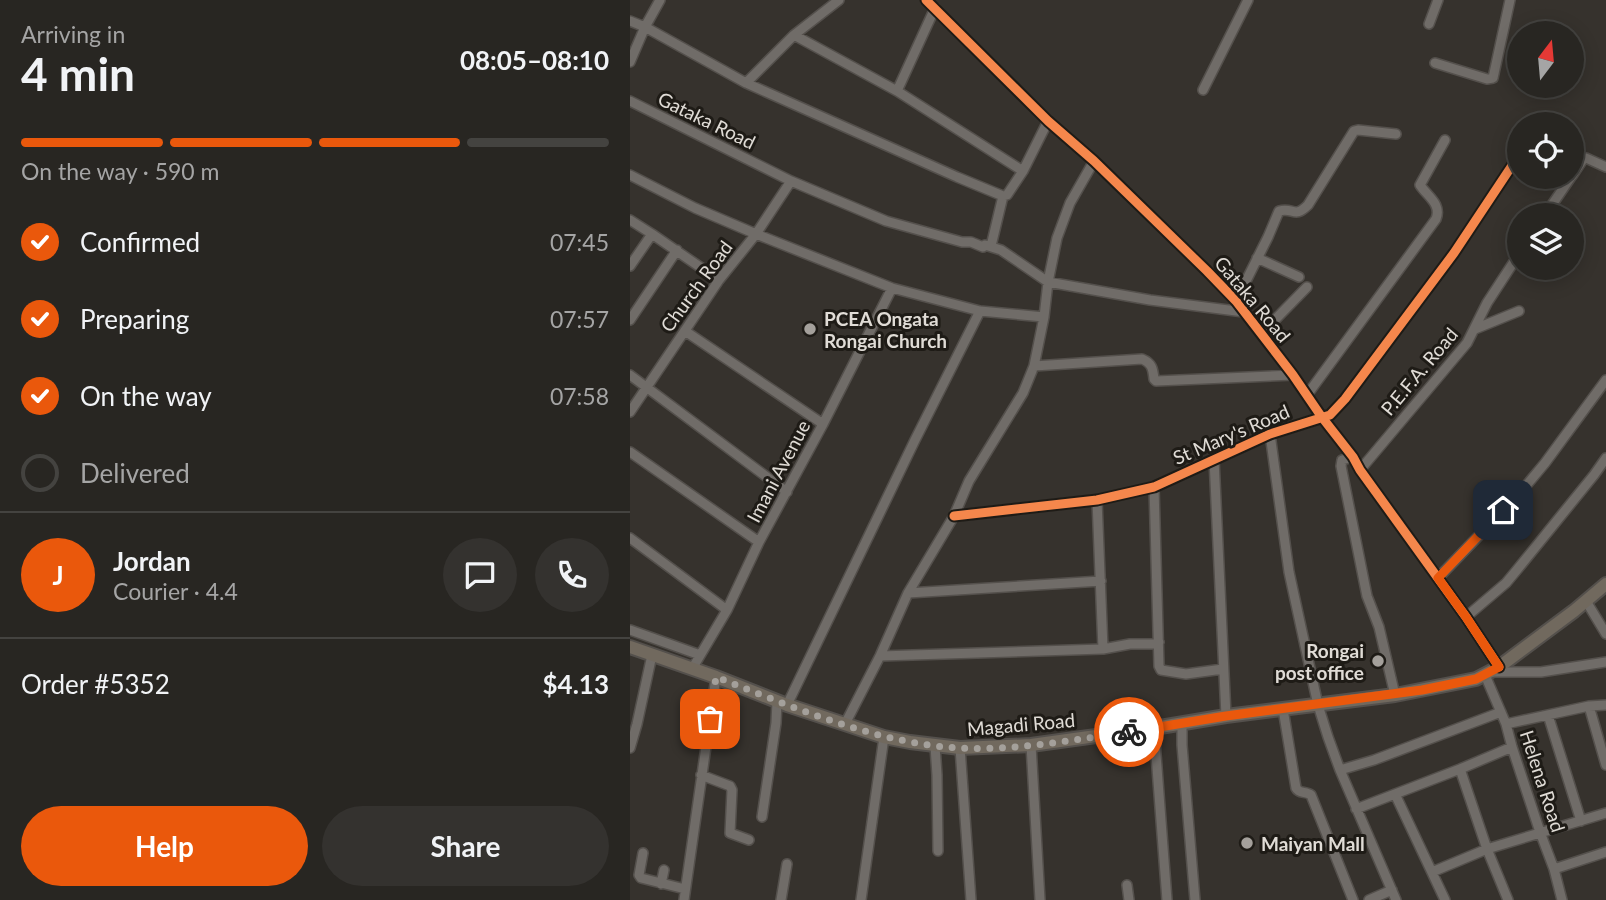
<!DOCTYPE html>
<html lang="en">
<head>
<meta charset="utf-8">
<style>
  :root { --surface:#282622; --page:#34322f; --text:#f1f3f6; --muted:#a5a5a5; --line:#444340; --accent:#ea580c }
  body { margin:0; font-family:Lato,sans-serif; background:var(--page); color:var(--text); height:100vh; display:flex; flex-direction:column; font-size:26px; white-space:nowrap }
  * { box-sizing:border-box; margin:0 }
  p { font-size:23px; color:var(--muted) }
  .icon { flex:none; width:38px; height:38px; fill:none; stroke:currentColor; stroke-width:2; stroke-linecap:round; stroke-linejoin:round }
  .map { position:relative; flex:1; overflow:hidden }
  .side { display:flex; flex-direction:column; background:var(--surface); width:630px }
  .side>* { flex:none }
  .needle { width:46px; rotate:16deg }
  .fabs { position:absolute; left:877px; top:21px; display:grid; gap:14px }
  .fabs a { display:grid; place-items:center; width:77px; height:77px; border-radius:50%; background:var(--surface); box-shadow:0 4px 18px #0003,0 0 0 2px var(--line); font-size:35px }
  .pin { position:absolute; display:grid; place-items:center; width:60px; height:60px; color:#fff; margin:-30px; border-radius:14px; box-shadow:0 4px 10px #0006 }
  .courier { position:absolute; display:grid; place-items:center; width:70px; height:70px; margin:-35px; border:5px solid #ea580c; border-radius:50%; background:#fff; color:#222; box-shadow:0 2px 9px #0007 }
  .overview em { font-style:normal; font-weight:700 }
  .overview div { display:flex; flex-direction:column-reverse }
  .overview { display:flex; align-items:center; justify-content:space-between; height:119px; padding:0 21px }
  h1 { font-size:46px; font-weight:700; line-height:52px }
  .bar { display:grid; grid-template-columns:repeat(4,1fr); gap:10px 7px; align-content:center; height:84px; padding:0 21px }
  .bar i { height:9px; border-radius:5px; background:var(--line) }
  .bar .on { background:var(--accent) }
  .bar p { grid-column:span 4 }
  .line { display:flex; align-items:center; gap:18px; padding:0 21px; border-top:2px solid var(--line) }
  .line div { flex:1 }
  .round { display:grid; place-items:center; flex:none; width:74px; height:74px; border-radius:37px; background:var(--page) }
  ol { padding:0 21px; list-style:none }
  li { display:flex; align-items:center; gap:21px; height:77px }
  li p { margin-inline-start:auto }
  li .icon { padding:7px; border-radius:50%; background:var(--accent); color:#fff; stroke-width:4 }
  li:last-child { color:var(--muted) }
  li i { width:38px; height:38px; border:4px solid var(--line); border-radius:50% }
  .button { display:flex; gap:14px; margin-top:auto; padding:14px 21px }
  .button a { flex:1; height:80px; border-radius:42px; background:var(--accent); color:#fff; font-size:28px; font-weight:700; line-height:80px; text-align:center }
  .button a+a { background:var(--page); color:var(--text) }
  main { display:flex; flex:1; min-height:0 }
  .map>svg:first-child { display:block }
  .lines { fill:none; stroke-linecap:round; stroke-linejoin:round }
  .minor-casing { stroke:#54504c; stroke-width:12 }
  .highway-casing { stroke:#54504c; stroke-width:16 }
  .minor { stroke:#706c68; stroke-width:9 }
  .highway { stroke:#71695e; stroke-width:12 }
  .cycleway-casing { stroke:#1e1b16; stroke-width:13 }
  .cycleway { stroke:#f5874c; stroke-width:9 }
  .done { stroke:#a4a09b; stroke-width:7; stroke-dasharray:0 12.6 }
  .route { stroke:#ea580c; stroke-width:9 }
  .poi-dot { fill:#a4a09b; stroke:#1e1b16; stroke-width:2.5 }
  .labels { text-anchor:middle; dominant-baseline:central; stroke-width:6; stroke-linejoin:round; paint-order:stroke }
  .street-label { font-size:19px; fill:#e0dcd6; stroke:#1e1b16 }
  .poi-label { font-size:19px; font-weight:bold; fill:#e0dcd6; stroke:#1e1b16; text-anchor:start }
</style>
</head>
<body>
<main>
<section class="side">
<div class="overview"><div><h1>4 min</h1><p>Arriving in</p></div><em>08:05–08:10</em></div>
<div class="bar"><i class="on"></i><i class="on"></i><i class="on"></i><i></i><p>On the way · 590 m</p></div>
<ol>
<li><svg class="icon" aria-label="check" viewBox="0 0 24 24"><path d="M5 12l5 5 9-10"/></svg>Confirmed<p>07:45</p></li>
<li><svg class="icon" aria-label="check" viewBox="0 0 24 24"><path d="M5 12l5 5 9-10"/></svg>Preparing<p>07:57</p></li>
<li><svg class="icon" aria-label="check" viewBox="0 0 24 24"><path d="M5 12l5 5 9-10"/></svg>On the way<p>07:58</p></li>
<li><i></i>Delivered</li>
</ol>
<div class="line" style="height:126px"><b class="round" style="background:var(--accent);color:#fff">J</b><div><b>Jordan</b><p>Courier · 4.4</p></div><a class="round"><svg class="icon" aria-label="chat" viewBox="0 0 24 24"><path d="M4 5h16v11H9l-5 4z"/></svg></a><a class="round"><svg class="icon" aria-label="phone" viewBox="0 0 24 24"><path d="M5 4h4l2 5-3 2q2 4 5 5l2-3 5 2v4C11 20 4 13 5 4z"/></svg></a></div>
<div class="line" style="height:91px"><div>Order #5352</div><b>$4.13</b></div>
<div class="button"><a>Help</a><a>Share</a></div>
</section>
<div class="map">
<svg width="976" height="900" viewBox="0 0 976 900">
  <rect width="100%" height="100%" fill="#36322d"/>
  <g class="lines">
    <defs>
      <path id="minor" d="M296,0L418,121L464,161L577,271L606,301L663,375L691,416L723,457L730,470L836,617L869,667
        M0,21L15,27L116,83L327,177L373,196L377,195L393,171L418,121
        M799,24L808,0
        M164,35L267,91L393,171
        M0,62L15,27L30,0
        M805,63L857,79L863,78L880,0
        M116,83L164,35L209,0
        M573,90L618,0
        M267,91L305,8
        M0,101L161,181L256,221L332,242H341L353,247L355,245L371,250L418,282L520,300L614,312
        M0,175L65,208L126,234L262,288L350,311L414,317
        M942,176L954,158H956L976,167
        M915,215L941,177
        M0,220L22,234
        M361,246L373,196
        M627,258L669,277
        M0,266L22,234L89,280
        M606,301L638,237L649,211C664,207 664,219 678,205L724,131L728,130L766,134
        M0,320L47,250
        M845,329L889,311
        M55,331L193,424
        M631,334L677,287
        M404,366L512,359C522,363 523,369 524,379L526,381L663,375
        M0,375L157,492
        M677,395L806,219C812,204 797,196 790,185L815,140
        M0,412L89,280L126,234L161,181
        M640,434L659,572L688,705L698,737L710,770L766,900
        M0,452L129,542
        M723,457L712,460L711,466L737,596L749,627L765,695
        M584,459L596,716
        M730,470L837,343L857,303L889,254
        M524,487L529,666L531,670L556,674L593,669
        M467,500L473,649
        M324,516L467,500L524,487L640,434L700,415L715,399L824,253L889,155
        M0,538L97,610
        M808,578L890,493L915,463L976,380
        M278,593L471,581
        M956,601L976,634
        M836,617L876,583L886,571L964,475L976,458
        M0,630L70,655
        M250,656L473,649L500,644H526L529,642
        M62,669L97,610L129,542L193,424L262,288
        M863,672H911L976,662
        M855,675L876,724L882,747L910,832L924,869L932,900
        M157,705L285,440L350,311
        M959,706L976,765
        M653,709L666,788C669,794 676,791 681,795L723,900
        M918,715L951,821
        M552,723V745L565,900
        M215,724L250,656L278,593L324,516L339,481L393,393L404,366L414,317L418,282L427,238L440,203L464,161
        M876,724L959,706L976,705
        M524,728L537,900
        M401,745L410,900
        M305,746L307,775L308,851
        M0,748L7,724L22,655
        M330,748L341,900
        M830,769L857,849L878,900
        M710,770L744,760L871,712
        M71,775L100,786L102,790L100,833L119,840
        M765,794L815,900
        M726,809L830,769L882,747
        M132,817L146,723L147,701
        M13,853L9,875L11,878L55,889
        M924,869L976,852
        M802,872L857,849L976,813
        M31,884L34,870
        M497,885L499,900
        M54,900L86,677
        M151,900L157,864
        M231,900L254,737
        M739,900L762,890"/>
      <path id="highway" d="M0,647L86,677L157,705L254,737L280,742L330,748L401,745L524,728L596,716L765,695L846,679L869,667L944,611L976,584"/>
    </defs>
    <use href="#minor" class="minor-casing"/>
    <use href="#highway" class="highway-casing"/>
    <use href="#minor" class="minor"/>
    <use href="#highway" class="highway"/>
    <defs>
      <path id="cycleway" d="M296,0L418,121L464,161L577,271L606,301L663,375L691,416L723,457L730,470L836,617L869,667
        M324,516L467,500L524,487L640,434L700,415L715,399L824,253L889,155"/>
    </defs>
    <use href="#cycleway" class="cycleway-casing"/>
    <use href="#cycleway" class="cycleway"/>
  </g>
  <g class="lines">
    <path class="done" d="M80,719L86,677C163,707 245,743 328,748C384,751 443,740 499,732"/>
    <path class="route" d="M499,732L596,716L792,690L846,679L869,667L836,617L808,578L873,510"/>
  </g>
  <g class="poi-dot">
    <circle cx="180" cy="329" r="7"/>
    <circle cx="748" cy="661" r="7"/>
    <circle cx="617" cy="843" r="7"/>
  </g>
  <g class="labels">
    <g class="street-label">
      <text transform="translate(77 120) rotate(26)">Gataka Road</text>
      <text transform="translate(66 286) rotate(-54)">Church Road</text>
      <text transform="translate(623 299) rotate(50)">Gataka Road</text>
      <text transform="translate(789 371) rotate(-50)">P.E.F.A. Road</text>
      <text transform="translate(601 434) rotate(-23)">St Mary's Road</text>
      <text transform="translate(148 471) rotate(-62)">Imani Avenue</text>
      <text transform="translate(391 724) rotate(-5)">Magadi Road</text>
      <text transform="translate(913 781) rotate(72)">Helena Road</text>
    </g>
    <g class="poi-label">
      <text x="194" y="318">PCEA Ongata<tspan x="194" dy="22">Rongai Church</tspan></text>
      <text x="734" y="650" text-anchor="end">Rongai<tspan x="734" dy="22">post office</tspan></text>
      <text x="631" y="843">Maiyan Mall</text>
    </g>
  </g>
</svg>
<div class="fabs">
<a><svg class="needle" viewBox="-14 -14 28 28"><path d="M0-13l5 13h-10z" fill="#e53935"/><path d="M0 13l5-13h-10z" fill="#a5a5a5"/></svg></a>
<a><svg class="icon" aria-label="locate" viewBox="0 0 24 24"><circle cx="12" cy="12" r="6"/><path d="M12 2v4M12 18v4M2 12h4M18 12h4"/></svg></a>
<a><svg class="icon" aria-label="layers" viewBox="0 0 24 24"><path d="M12 4l9 5-9 5-9-5zM3 14l9 5 9-5"/></svg></a>
</div>
<div class="pin" style="left:80px;top:719px;background:#ea580c"><svg class="icon" aria-label="bag" viewBox="0 0 24 24"><path d="M5 8h14l-1 12H6zM9 8a3 3 0 0 1 6 0"/></svg></div>
<div class="pin" style="left:873px;top:510px;background:#1f2937"><svg class="icon" aria-label="home" viewBox="0 0 24 24"><path d="M3 11l9-7 9 7M6 9v11h12V9"/></svg></div>
<div class="courier" style="left:499px;top:732px"><svg class="icon" aria-label="bike" viewBox="0 0 24 24"><circle cx="6" cy="16" r="4"/><circle cx="18" cy="16" r="4"/><path d="M6 16l4-8h5l3 8M10 8l3 8H6M13 5h3"/></svg></div>
</div>
</main>
</body>
</html>
